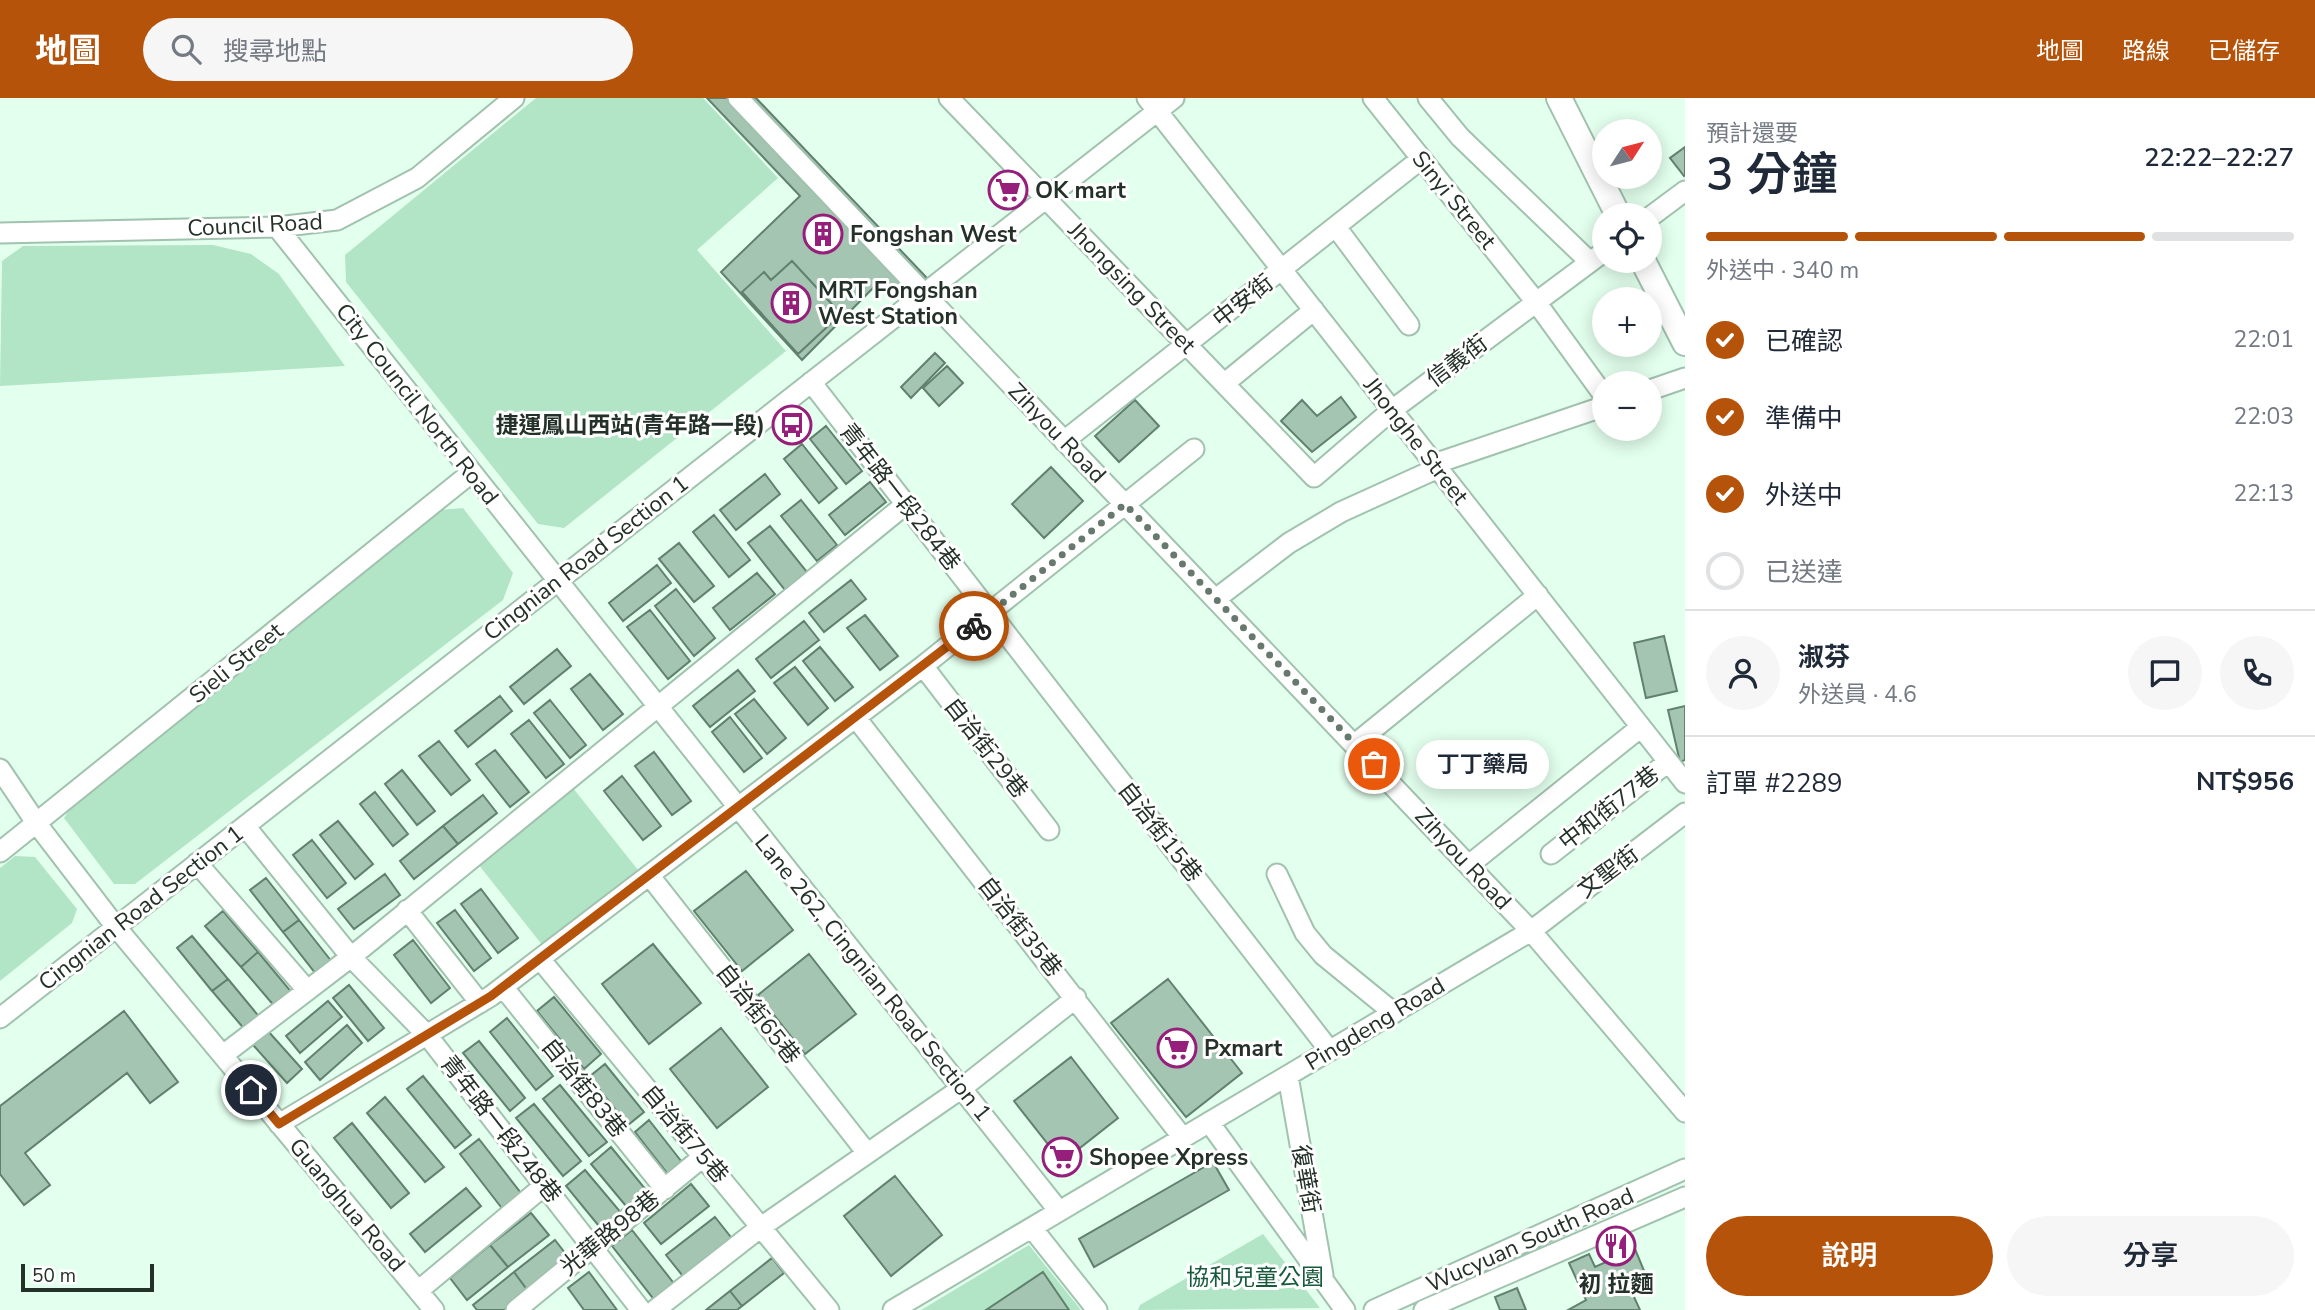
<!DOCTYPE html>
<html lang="zh-TW">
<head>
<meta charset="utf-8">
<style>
  :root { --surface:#fff; --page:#f6f6f7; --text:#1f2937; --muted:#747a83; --line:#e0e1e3; --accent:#b45309 }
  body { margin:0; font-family:"Nunito Sans","Noto Sans TC",sans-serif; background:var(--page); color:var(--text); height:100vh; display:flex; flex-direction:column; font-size:26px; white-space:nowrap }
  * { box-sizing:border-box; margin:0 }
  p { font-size:23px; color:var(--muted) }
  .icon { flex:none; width:38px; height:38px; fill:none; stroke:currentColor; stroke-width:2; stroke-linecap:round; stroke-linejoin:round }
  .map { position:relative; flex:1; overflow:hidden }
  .drawer { display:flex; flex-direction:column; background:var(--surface); width:630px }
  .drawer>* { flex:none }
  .needle { width:46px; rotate:54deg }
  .buttons { position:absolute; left:1592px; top:21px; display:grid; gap:14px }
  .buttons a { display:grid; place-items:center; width:70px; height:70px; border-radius:50%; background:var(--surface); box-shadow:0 4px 18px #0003; font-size:35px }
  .scale { position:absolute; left:21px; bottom:18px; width:133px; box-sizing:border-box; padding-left:7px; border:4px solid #243129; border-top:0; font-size:19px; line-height:24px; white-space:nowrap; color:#243129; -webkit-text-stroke:5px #fff; paint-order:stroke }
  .pin { position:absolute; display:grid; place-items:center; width:60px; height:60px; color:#fff; margin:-30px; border:4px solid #fff; border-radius:50%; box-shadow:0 2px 7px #0007 }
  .courier { position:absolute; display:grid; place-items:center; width:70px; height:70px; margin:-35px; border:5px solid #b45309; border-radius:50%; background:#fff; color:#222; box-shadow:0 2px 9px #0007 }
  .bubble { position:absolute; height:49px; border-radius:24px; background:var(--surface); box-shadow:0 4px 18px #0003; font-size:23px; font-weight:600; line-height:49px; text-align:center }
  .head em { font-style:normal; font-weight:600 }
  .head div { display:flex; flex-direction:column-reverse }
  .head { display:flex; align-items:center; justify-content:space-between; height:119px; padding:0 21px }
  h1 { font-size:46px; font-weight:600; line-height:52px }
  .bar { display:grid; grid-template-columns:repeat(4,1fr); gap:10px 7px; align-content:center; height:84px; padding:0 21px }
  .bar i { height:9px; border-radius:5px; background:var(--line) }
  .bar .selected { background:var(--accent) }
  .bar p { grid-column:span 4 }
  .line { display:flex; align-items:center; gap:18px; padding:0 21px; border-top:2px solid var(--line) }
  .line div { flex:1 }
  .round { display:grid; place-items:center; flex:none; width:74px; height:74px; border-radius:37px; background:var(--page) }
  ol { padding:0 21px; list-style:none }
  li { display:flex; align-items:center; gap:21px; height:77px }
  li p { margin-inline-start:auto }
  li .icon { padding:7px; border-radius:50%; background:var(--accent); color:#fff; stroke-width:4 }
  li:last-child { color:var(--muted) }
  li i { width:38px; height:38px; border:4px solid var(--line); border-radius:50% }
  .button { display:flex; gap:14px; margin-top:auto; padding:14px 21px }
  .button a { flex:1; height:80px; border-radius:42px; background:var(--accent); color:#fff; font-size:28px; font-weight:600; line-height:80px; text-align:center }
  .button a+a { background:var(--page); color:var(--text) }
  header { display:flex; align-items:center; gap:42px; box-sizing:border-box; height:98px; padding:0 35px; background:var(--accent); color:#fff }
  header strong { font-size:33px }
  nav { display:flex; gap:38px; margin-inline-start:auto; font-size:24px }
  .search { width:490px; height:63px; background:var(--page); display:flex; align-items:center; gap:18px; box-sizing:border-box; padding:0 24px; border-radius:38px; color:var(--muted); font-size:26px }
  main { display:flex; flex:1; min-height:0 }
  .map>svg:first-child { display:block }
  .green { fill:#b1e5c6 }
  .building { fill:#a3c5b1; stroke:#61806e; stroke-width:2 }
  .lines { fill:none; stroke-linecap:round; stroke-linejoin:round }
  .minor-casing { stroke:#a1c2ae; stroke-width:23 }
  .major-casing { stroke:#a1c2ae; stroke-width:28 }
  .minor { stroke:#fff; stroke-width:19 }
  .major { stroke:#fff; stroke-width:24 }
  .done { stroke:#67796e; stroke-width:7; stroke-dasharray:0 12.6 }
  .route { stroke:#b45309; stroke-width:9 }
  .labels { text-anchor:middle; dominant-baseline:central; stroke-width:6; stroke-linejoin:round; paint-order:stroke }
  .poi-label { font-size:23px; font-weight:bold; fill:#243129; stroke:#fff; text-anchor:start }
  .street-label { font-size:23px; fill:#243129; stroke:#fff }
  .park-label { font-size:23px; fill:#175a3c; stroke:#fff }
</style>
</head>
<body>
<header>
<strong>地圖</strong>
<div class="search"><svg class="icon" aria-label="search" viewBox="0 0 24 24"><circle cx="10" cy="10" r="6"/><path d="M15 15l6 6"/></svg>搜尋地點</div>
<nav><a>地圖</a><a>路線</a><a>已儲存</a></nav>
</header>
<main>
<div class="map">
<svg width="1685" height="1212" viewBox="0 0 1685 1212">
  <rect width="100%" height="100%" fill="#e3ffee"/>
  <path class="green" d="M536,0H703L778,80L697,152L786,253L564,430L538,426L346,184L345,157Z
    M213,147L251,156L279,176L345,268L0,288L2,163L23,148Z
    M463,410L513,475L503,502L135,786H114L64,720L73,706L440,412Z
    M573,690L638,772L543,848L478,766Z
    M15,758L35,759L77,811L72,825L0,883V770Z
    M1263,1136L1320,1210L1138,1212L1140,1207Z
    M1029,1147L1081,1212H921Z"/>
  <path class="building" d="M707,0H756L926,179L901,204L880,183L802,262L721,174L800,98Z
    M1685,49V77L1684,78L1670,60Z
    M792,163L841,216L798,256L742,194L764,174L771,182Z
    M935,255L945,265L911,300L901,289Z
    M947,268L963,285L939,308L923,290Z
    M1341,299L1356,319L1312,354L1281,323L1302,302L1317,318Z
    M1135,302L1159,328L1119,364L1095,338Z
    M826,328L862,373L846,386L810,341Z
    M802,346L837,390L819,405L784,361Z
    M1051,369L1083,403L1044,440L1012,406Z
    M765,376L780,396L736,432L720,412Z
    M870,384L886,404L845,437L829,417Z
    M801,402L837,447L817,463L781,418Z
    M714,417L750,462L729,479L693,434Z
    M770,428L807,474L785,492L748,445Z
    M679,445L714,488L694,504L659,461Z
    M657,467L671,485L623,523L609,505Z
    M757,475L775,496L730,532L713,510Z
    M851,482L866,501L824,534L809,515Z
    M676,491L715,540L694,558L655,508Z
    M650,512L690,563L668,581L627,529Z
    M865,517L898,558L880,572L847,530Z
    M804,523L819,542L771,580L756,561Z
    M1664,538L1677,593L1646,600L1634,545Z
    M820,549L853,589L835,603L803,563Z
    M557,551L571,568L524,606L510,589Z
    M795,569L828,610L808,627L774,585Z
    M738,572L755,593L710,629L693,608Z
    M590,576L623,616L603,632L571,591Z
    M500,598L512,613L468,649L455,633Z
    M754,601L786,640L767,656L735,616Z
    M550,602L586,647L570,660L534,615Z
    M1685,608V662L1680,664L1668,612Z
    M730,619L762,660L744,674L712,634Z
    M529,622L564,666L546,680L511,636Z
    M439,643L470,682L451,697L419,658Z
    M495,652L529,694L510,709L476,666Z
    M654,654L691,703L672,717L635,668Z
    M402,672L435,713L417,727L385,686Z
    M622,678L661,728L643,742L604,693Z
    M375,694L408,736L393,748L360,706Z
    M483,697L497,715L458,746L443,728Z
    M338,723L373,766L355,781L320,737Z
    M443,728L458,746L414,781L400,763Z
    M312,742L346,785L327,800L293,757Z
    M746,773L793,832L742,873L694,813Z
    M385,776L400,797L354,831L338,811Z
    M266,780L299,822L283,834L250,792Z
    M481,791L518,840L498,855L461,806Z
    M455,812L491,860L474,873L437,825Z
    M223,813L258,854L241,869L205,828Z
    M299,822L332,864L316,876L283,834Z
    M192,838L228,881L212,893L177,850Z
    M413,842L450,890L431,905L394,857Z
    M653,846L701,905L649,946L602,886Z
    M258,854L293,896L276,910L241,869Z
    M809,856L856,916L805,956L758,897Z
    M228,881L261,921L246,933L212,893Z
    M1168,881L1242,975L1186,1019L1111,925Z
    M349,887L384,930L368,943L333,900Z
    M554,899L601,956L584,971L537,913Z
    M328,903L342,919L300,955L286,938Z
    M124,913L178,984L150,1005L127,975L25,1055L50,1087L24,1107L0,1076V1008Z
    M507,920L553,978L536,992L490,934Z
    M347,927L362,945L320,982L305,964Z
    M721,930L768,989L717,1030L670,971Z
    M268,933L302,971L287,985L253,947Z
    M479,943L525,1000L510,1013L463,955Z
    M1071,959L1118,1020L1062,1064L1014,1003Z
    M605,966L644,1014L628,1027L589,979Z
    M423,978L471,1037L455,1050L407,991Z
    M560,987L607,1044L589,1058L543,1001Z
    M385,999L444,1069L425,1084L367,1015Z
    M534,1006L581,1063L563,1078L516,1020Z
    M649,1022L685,1068L671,1080L635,1034Z
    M352,1025L409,1095L391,1110L334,1040Z
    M479,1041L524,1099L504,1113L460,1056Z
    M611,1049L651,1098L631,1114L591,1066Z
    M1213,1064L1229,1092L1094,1169L1079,1141Z
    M585,1072L623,1117L603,1133L566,1088Z
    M895,1078L942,1137L891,1178L844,1118Z
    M691,1086L709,1108L661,1146L644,1125Z
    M466,1090L481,1108L425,1154L410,1136Z
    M531,1115L549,1137L508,1169L490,1147Z
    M715,1119L734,1143L686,1182L666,1157Z
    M632,1132L676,1188L656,1204L612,1148Z
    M555,1142L569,1160L528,1193L514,1174Z
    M490,1147L508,1169L467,1202L450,1180Z
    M1635,1151L1647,1180L1629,1188L1640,1212H1568L1586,1202L1569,1165L1589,1156L1595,1169Z
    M772,1160L784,1175L742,1208L730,1193Z
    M514,1174L528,1193L504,1212H477L473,1207Z
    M589,1174L617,1212H584L568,1190Z
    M1043,1174L1069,1212H986Z
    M1517,1190L1526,1212H1500L1495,1199Z
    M730,1193L742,1208L737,1212H706Z"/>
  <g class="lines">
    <defs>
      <path id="minor" d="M738,0L1531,833L1685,1014
        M949,0L1314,379L1392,312L1605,153
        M1147,0L1685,685
        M1373,0L1536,204L1605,299
        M1428,0L1460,39L1590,164
        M1650,119L1685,93
        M277,129L1059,1113
        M1336,129L1409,227
        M0,135L277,129L337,122L417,80L514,0
        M811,284L1330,953
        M1225,285L1314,212
        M1650,292L1685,280
        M1064,343L1421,61
        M1434,366L1605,308
        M1217,500L1289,445L1341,414L1438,370
        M923,568L1049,732
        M856,620L1183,1040
        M1355,646L1538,497
        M0,671L37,726L116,829L434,1212
        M245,728L351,859L427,937L641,1212
        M0,754L471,375
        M1551,756L1668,664
        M197,765L307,892
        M1469,767L1641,629
        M1277,776L1305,835L1323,857L1394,915
        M649,777L867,1055
        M407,812L480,905
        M540,861L829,1212
        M503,889L665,1091
        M0,920L1174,0
        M223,957L351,859L906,406
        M1288,978L1323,1177
        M1209,1024L1345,1212
        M279,1026L491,898L923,568L1194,351
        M1032,1130L1097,1212
        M418,1193L545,1087
        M516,1212L704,1058
        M655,1212L761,1129L962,990L1076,900
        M893,1212L1531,833L1685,715
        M1374,1212L1685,1071
        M1424,1212L1685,1099"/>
      <path id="major" d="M1559,0L1618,117
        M1643,163L1685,245"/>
    </defs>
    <use href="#minor" class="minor-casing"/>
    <use href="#major" class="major-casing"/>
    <use href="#minor" class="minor"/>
    <use href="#major" class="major"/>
  </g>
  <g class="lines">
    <path class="done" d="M974,528L1125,406L1374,666"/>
    <path class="route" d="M251,992L279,1026L491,898L974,528"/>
  </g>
  <defs>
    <symbol id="supermarket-ring" viewBox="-11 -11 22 22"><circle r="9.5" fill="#fff" stroke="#961f7b" stroke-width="1.5"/><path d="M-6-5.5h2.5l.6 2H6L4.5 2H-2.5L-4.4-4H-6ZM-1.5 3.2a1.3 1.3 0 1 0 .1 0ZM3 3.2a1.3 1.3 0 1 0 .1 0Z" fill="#961f7b"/></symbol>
    <symbol id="building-ring" viewBox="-11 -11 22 22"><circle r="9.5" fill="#fff" stroke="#961f7b" stroke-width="1.5"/><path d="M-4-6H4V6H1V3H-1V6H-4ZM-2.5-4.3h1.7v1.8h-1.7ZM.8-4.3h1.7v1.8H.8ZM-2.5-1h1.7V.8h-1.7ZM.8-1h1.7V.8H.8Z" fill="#961f7b"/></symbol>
    <symbol id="bus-ring" viewBox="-11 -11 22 22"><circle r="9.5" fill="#fff" stroke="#961f7b" stroke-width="1.5"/><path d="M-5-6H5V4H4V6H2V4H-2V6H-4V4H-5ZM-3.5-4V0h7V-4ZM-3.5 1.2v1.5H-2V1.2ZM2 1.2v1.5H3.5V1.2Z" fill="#961f7b"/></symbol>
    <symbol id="restaurant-ring" viewBox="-11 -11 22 22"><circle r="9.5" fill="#fff" stroke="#961f7b" stroke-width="1.5"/><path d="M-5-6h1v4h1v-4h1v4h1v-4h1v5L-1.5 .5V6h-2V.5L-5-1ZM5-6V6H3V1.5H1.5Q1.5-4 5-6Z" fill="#961f7b"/></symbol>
  </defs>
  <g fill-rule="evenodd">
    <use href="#supermarket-ring" x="986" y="70" width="44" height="44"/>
    <use href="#building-ring" x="801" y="114" width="44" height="44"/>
    <use href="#building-ring" x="769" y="183" width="44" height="44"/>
    <use href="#bus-ring" x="770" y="305" width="44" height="44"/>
    <use href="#supermarket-ring" x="1155" y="928" width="44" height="44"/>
    <use href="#supermarket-ring" x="1040" y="1037" width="44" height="44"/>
    <use href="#restaurant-ring" x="1594" y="1126" width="44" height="44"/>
  </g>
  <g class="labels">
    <g class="poi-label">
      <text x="1035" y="92">OK mart</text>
      <text x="850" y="136">Fongshan West</text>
      <text x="818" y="192">MRT Fongshan<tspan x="818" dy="26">West Station</tspan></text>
      <text x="765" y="327" text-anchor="end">捷運鳳山西站(青年路一段)</text>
      <text x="1204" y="950">Pxmart</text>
      <text x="1089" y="1059">Shopee Xpress</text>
      <text x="1616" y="1186" text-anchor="middle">初 拉麵</text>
    </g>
    <g class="street-label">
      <text transform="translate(1454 102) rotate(51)">Sinyi Street</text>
      <text transform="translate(255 127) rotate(-3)">Council Road</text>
      <text transform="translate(1132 190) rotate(46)">Jhongsing Street</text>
      <text transform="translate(1243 203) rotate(-38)">中安街</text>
      <text transform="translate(1457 263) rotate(-37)">信義街</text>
      <text transform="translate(417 306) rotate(52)">City Council North Road</text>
      <text transform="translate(1057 335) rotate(46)">Zihyou Road</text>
      <text transform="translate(1416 343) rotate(52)">Jhonghe Street</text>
      <text transform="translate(900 399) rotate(52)">青年路一段284巷</text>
      <text transform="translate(586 460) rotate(-38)">Cingnian Road Section 1</text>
      <text transform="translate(236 565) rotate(-39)">Sieli Street</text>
      <text transform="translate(986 650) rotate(52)">自治街29巷</text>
      <text transform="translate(1609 710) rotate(-38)">中和街77巷</text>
      <text transform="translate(1160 734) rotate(52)">自治街15巷</text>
      <text transform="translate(1463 761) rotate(47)">Zihyou Road</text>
      <text transform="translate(1608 774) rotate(-37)">文聖街</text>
      <text transform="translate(141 810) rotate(-38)">Cingnian Road Section 1</text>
      <text transform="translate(1020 829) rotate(52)">自治街35巷</text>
      <text transform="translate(873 880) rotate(51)">Lane 262, Cingnian Road Section 1</text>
      <text transform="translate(758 916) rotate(52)">自治街65巷</text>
      <text transform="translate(1375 926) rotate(-31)">Pingdeng Road</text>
      <text transform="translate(584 990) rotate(51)">自治街83巷</text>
      <text transform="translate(501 1031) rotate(52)">青年路一段248巷</text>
      <text transform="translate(685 1036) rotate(50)">自治街75巷</text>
      <text transform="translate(1306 1081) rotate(80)">復華街</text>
      <text transform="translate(347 1107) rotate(50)">Guanghua Road</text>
      <text transform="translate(610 1135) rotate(-39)">光華路98巷</text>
      <text transform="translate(1530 1142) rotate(-24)">Wucyuan South Road</text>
    </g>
    <g class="park-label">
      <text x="1255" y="1179">協和兒童公園</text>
    </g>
  </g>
</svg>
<div class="buttons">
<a><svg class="needle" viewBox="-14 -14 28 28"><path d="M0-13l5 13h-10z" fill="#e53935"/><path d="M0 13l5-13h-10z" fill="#747a83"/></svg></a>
<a><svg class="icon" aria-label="locate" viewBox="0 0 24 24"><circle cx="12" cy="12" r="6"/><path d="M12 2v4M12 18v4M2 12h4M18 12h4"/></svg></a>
<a>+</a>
<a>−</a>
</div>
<div class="scale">50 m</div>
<div class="pin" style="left:1374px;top:666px;background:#ea580c"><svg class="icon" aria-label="bag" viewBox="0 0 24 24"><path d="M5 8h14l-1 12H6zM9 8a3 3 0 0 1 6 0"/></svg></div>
<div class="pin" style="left:251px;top:992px;background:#1f2937"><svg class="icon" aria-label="home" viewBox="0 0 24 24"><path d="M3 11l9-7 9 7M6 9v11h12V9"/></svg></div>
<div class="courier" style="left:974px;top:528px"><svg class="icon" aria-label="bike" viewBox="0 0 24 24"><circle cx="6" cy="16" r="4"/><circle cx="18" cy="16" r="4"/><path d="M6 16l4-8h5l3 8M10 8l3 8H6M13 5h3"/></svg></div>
<div class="bubble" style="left:1416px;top:642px;width:133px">丁丁藥局</div>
</div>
<section class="drawer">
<div class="head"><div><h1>3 分鐘</h1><p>預計還要</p></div><em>22:22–22:27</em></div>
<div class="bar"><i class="selected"></i><i class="selected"></i><i class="selected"></i><i></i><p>外送中 · 340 m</p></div>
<ol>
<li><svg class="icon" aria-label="check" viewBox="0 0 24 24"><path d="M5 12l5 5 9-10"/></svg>已確認<p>22:01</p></li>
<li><svg class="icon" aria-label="check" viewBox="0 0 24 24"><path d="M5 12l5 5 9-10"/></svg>準備中<p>22:03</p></li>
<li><svg class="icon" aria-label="check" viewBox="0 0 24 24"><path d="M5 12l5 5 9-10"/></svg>外送中<p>22:13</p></li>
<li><i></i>已送達</li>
</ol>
<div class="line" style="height:126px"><a class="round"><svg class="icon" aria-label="person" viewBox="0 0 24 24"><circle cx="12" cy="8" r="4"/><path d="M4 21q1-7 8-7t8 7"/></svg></a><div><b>淑芬</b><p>外送員 · 4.6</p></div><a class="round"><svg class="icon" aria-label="chat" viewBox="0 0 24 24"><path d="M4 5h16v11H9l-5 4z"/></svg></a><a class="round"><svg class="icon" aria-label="phone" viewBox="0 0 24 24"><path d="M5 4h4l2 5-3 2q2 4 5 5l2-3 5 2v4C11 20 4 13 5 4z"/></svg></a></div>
<div class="line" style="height:91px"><div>訂單 #2289</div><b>NT$956</b></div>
<div class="button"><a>說明</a><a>分享</a></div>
</section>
</main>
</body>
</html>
